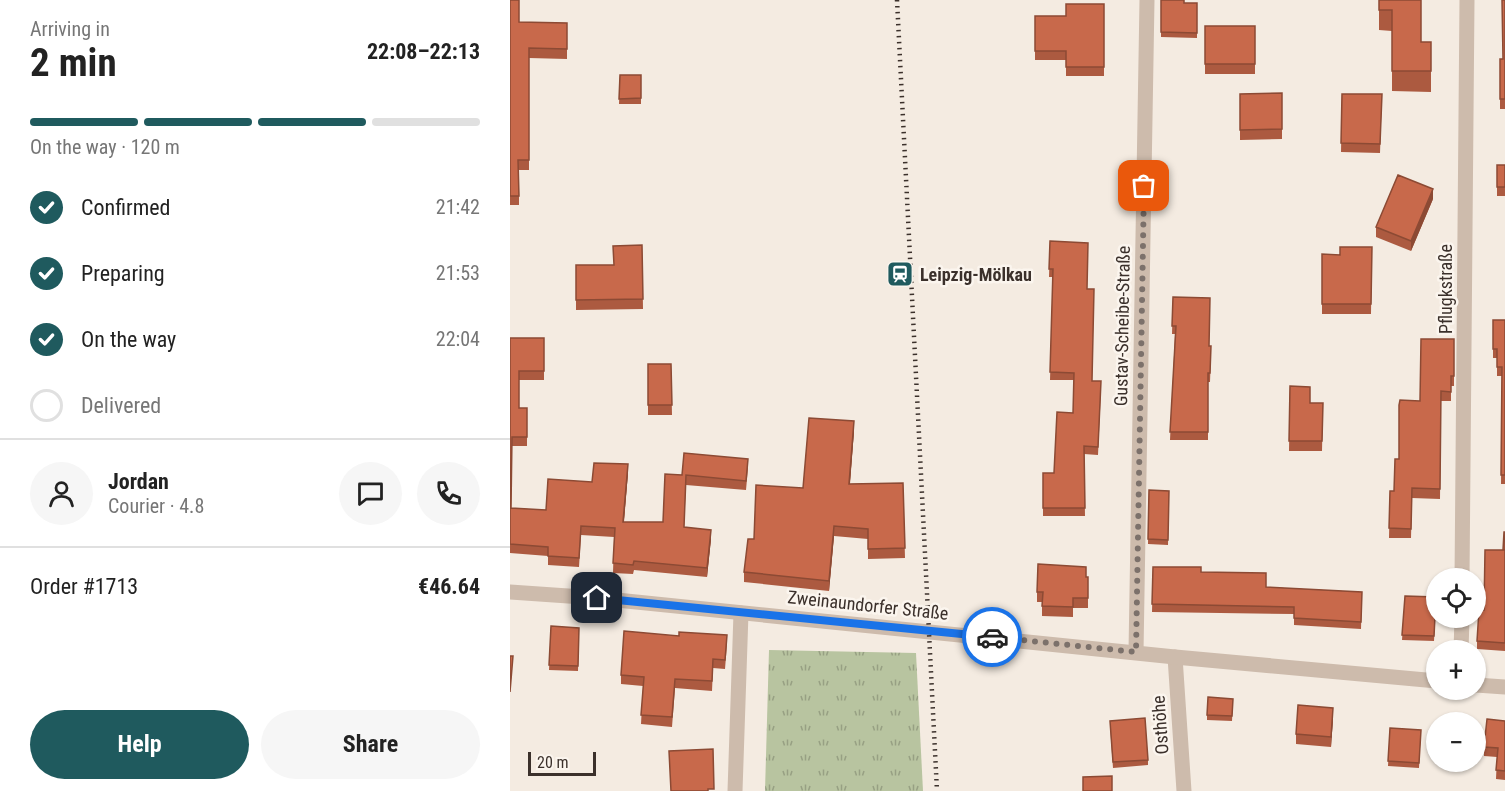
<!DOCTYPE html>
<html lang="en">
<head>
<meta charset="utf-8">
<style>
  :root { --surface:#fff; --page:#f6f6f6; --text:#222; --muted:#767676; --line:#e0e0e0; --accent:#1f5a5e }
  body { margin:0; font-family:"Roboto Condensed",sans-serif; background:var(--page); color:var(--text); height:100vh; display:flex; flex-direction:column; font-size:22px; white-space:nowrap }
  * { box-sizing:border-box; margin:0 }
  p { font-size:20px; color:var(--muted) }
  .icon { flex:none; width:33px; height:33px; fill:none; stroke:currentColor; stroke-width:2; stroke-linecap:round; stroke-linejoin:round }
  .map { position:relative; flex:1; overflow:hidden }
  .sheet { display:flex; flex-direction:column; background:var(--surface); width:510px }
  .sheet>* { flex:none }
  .tools { position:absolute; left:916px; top:568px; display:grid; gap:12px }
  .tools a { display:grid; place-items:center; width:60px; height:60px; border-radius:50%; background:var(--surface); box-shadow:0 2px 4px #0004; font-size:30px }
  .scale { position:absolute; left:18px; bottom:15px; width:68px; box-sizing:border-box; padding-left:6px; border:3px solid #3b302b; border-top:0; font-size:16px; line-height:21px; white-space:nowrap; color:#3b302b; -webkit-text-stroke:4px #fbf5ee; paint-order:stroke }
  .pin { position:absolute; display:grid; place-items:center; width:51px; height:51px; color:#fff; margin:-26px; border-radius:12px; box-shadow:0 3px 9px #0006 }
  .courier { position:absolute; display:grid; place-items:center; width:60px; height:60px; margin:-30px; border:4px solid #1a73e8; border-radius:50%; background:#fff; color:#222; box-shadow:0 2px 8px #0007 }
  .summary em { font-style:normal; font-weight:700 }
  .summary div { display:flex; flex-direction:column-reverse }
  .summary { display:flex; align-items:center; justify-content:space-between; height:102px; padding:0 30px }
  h1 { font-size:39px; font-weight:700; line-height:45px }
  .bar { display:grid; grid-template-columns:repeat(4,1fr); gap:9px 6px; align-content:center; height:72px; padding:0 30px }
  .bar i { height:8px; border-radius:4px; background:var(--line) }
  .bar .selected { background:var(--accent) }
  .bar p { grid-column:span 4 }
  .line { display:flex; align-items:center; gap:15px; padding:0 30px; border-top:2px solid var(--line) }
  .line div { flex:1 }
  .round { display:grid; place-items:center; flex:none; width:63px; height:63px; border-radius:32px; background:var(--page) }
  ol { padding:0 30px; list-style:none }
  li { display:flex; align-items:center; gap:18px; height:66px }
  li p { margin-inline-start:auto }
  li .icon { padding:6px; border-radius:50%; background:var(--accent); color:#fff; stroke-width:4 }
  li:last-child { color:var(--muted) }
  li i { width:33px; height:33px; border:3px solid var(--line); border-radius:50% }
  .cta { display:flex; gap:12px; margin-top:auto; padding:12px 30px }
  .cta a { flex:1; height:69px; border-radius:36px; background:var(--accent); color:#fff; font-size:24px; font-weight:700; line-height:69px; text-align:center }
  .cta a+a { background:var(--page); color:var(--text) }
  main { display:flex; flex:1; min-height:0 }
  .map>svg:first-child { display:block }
  .grass { fill:url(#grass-tufts) }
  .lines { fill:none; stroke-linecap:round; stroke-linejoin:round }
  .minor { stroke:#cdbbac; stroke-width:15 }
  .tertiary { stroke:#cdbbac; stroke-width:15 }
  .rail { stroke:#3b302b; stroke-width:4.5; stroke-dasharray:1.5 4.5; stroke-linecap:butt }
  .wall { fill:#ac5a40 }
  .shaded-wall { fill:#8c4a34 }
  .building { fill:#c8694b; stroke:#8c4a34; stroke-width:1.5 }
  .done { stroke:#7c716b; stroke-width:6; stroke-dasharray:0 10.8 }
  .route { stroke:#1a73e8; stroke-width:8 }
  .labels { text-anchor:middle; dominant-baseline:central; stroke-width:5; stroke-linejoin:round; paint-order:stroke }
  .poi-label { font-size:18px; font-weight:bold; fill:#3b302b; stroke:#fbf5ee; text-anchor:start }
  .street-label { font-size:18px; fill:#3b302b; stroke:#fbf5ee }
</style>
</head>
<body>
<main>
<section class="sheet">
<div class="summary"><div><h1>2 min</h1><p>Arriving in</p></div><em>22:08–22:13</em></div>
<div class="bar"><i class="selected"></i><i class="selected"></i><i class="selected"></i><i></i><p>On the way · 120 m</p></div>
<ol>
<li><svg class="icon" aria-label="check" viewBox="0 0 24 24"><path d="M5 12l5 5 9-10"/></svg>Confirmed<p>21:42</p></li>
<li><svg class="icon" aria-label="check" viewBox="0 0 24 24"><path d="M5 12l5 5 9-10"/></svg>Preparing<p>21:53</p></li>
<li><svg class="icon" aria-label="check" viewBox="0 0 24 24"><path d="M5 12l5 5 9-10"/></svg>On the way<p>22:04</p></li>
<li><i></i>Delivered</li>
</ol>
<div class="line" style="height:108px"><a class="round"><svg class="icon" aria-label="person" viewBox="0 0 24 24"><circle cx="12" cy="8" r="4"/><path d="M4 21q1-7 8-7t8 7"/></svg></a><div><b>Jordan</b><p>Courier · 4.8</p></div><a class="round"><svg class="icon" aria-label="chat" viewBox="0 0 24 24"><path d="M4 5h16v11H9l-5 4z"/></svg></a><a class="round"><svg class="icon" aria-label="phone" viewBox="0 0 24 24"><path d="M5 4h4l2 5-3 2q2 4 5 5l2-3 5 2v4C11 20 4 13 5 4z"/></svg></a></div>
<div class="line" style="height:78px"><div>Order #1713</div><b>€46.64</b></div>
<div class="cta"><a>Help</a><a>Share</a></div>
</section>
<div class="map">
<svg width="995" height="791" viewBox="0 0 995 791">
  <defs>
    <pattern id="grass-tufts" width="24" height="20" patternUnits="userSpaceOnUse" patternTransform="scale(1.5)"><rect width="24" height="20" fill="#b8c4a0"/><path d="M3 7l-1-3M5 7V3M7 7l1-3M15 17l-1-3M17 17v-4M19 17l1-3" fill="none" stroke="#97a083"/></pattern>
  </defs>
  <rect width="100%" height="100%" fill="#f4ebe1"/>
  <path class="grass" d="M259,650L406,653L413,791H255Z"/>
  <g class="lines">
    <path class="minor" d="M952,579L957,0
      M951,651L952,618
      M626,652L637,0
      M665,657L674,791
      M225,791L231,613"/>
    <path class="tertiary" d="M0,592L87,598L665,657L927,681
      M966,685L995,687"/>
    <path class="rail" d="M387,0L427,791"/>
  </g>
  <path class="wall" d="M0,0L9,22L57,23V59L19,58V170H9V205H0Z
    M651,0L674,3H687V38L651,37Z
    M869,0H911V42H921V92L882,91V31L869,30Z
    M995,0V109H990V59H993Z
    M594,4V76H556V60H525V16H556Z
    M695,26H745V74H695Z
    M110,75H131V104H109Z
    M772,93V139L730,140V94Z
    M832,94H872L870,153L831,152Z
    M987,165H995V196H987Z
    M923,199L901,251L866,237V227Z
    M540,241L577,289L582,381L591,389L588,455L574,454L575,516H533V473H544L563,413L564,380H540L543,277H539Z
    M132,245L133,309L66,310V265H104Z
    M862,247L861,314H812V254L830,255Z
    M663,297L699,346L701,354L700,382H698V440H660L665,334H662Z
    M983,320H995V484H991L992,376H987V358H983Z
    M0,338H34V380H9V408H17V446H2L1,508L36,510L82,482L118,473L114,522H153L172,475L238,468L236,490L176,485L174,527L201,539L197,577L124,570L123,574L103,573L104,537L71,535L69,567L38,565V556L0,553Z
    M944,339V386H941V401H931L930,499L902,498L901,538H879L880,491H884L889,459L910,401Z
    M138,364H161L162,415H138Z
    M780,386L800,403H813L812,451H779Z
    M344,431L340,484L393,483L395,558L358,559V539L324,536L319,591L234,582V572L244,539L293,488Z
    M639,490L659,491L658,545L638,544Z
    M995,532V651L967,649V641L974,610L993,550Z
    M643,567L691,572L756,587L852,592L851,629L784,625V614L642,612Z
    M576,577H578V608H563V617L532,616V602H527V592Z
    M895,596L926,597L924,641L892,640Z
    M41,626L69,628L68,671L39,670Z
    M217,644L215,669L203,668L202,691L165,688L162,727L131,724L133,686L111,684V675Z
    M723,699L722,721L697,720V715Z
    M823,718L821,747L786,744V734Z
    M995,721V780L986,779L987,757L974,756V747Z
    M600,726L638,760V765L603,768Z
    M880,728L911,730L909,768L878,766Z"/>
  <path class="shaded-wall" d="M923,189V199L901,251V241Z
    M344,421V431L339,494V484Z
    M118,464V473L113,531V522Z
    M324,526V536L319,591V581Z
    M201,530V539L197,577V568Z
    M823,708V718L821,747V737Z"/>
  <path class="building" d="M0,0H9V22L57,23V49L19,48V160H8L9,196H0Z
    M651,0H674V3H687V33L651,32Z
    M869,0H911V42H921V71H882V10H869Z
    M992,0H995V99H990V59H993Z
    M556,4H594V67H556V51H525V16H556Z
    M695,26H745V64H695Z
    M110,75H131V98L109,99Z
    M772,93V129L730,130V94Z
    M832,94H872L870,144L831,143Z
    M987,165H995V187H987Z
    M888,175L923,189L901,241L866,227Z
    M540,241L578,243L577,289H584L582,381H591L588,447L574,446L575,508H533V473H544L547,412L563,413L564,373L540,372L543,269H539Z
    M132,245L133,299L66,300V265H104L103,246Z
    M830,247H862L861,304H812V254L830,255Z
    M663,297L700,298L699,346H701L700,373H698V432H660L666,326H662Z
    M983,320H995V475H991L992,367H987V349H983Z
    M0,338H34V371H9V408H17V437H2L1,508L36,510L38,479L82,482L84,463L118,464L113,522H153L155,474L172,475L174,453L238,459L236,481L176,475L174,527L201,530L197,568L124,561L123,565L103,563L105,528L71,526L69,558L38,556V547L0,544Z
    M911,339H944V376H941V392L931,391L930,489L902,488L901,529L879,528L880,491H884L885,459H889V405L890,400L910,401Z
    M138,364H161L162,405H138Z
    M780,386L800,387V403H813L812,441H779Z
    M299,418L344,421L339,484L393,483L395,548L358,549V529L324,526L319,581L234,572L238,539H244L246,485L293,488Z
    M639,490L659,491L658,540L638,539Z
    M994,532H995V550H993Z
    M975,550H995V643L967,641L969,610H974Z
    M528,564L576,567V577H578V598H563V607L532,606L533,592H527Z
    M643,567H691V572L756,573V587L852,592L851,622L784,618V607L642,604Z
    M895,596L926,597L924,636L892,635Z
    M41,626L69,628L68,666L39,665Z
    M114,631L169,636V632L217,635L215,660L203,659L202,681L165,679L162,717L131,715L134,677L111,675Z
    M0,656H3L0,692Z
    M698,697L723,699L722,716L697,715Z
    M788,705L823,708L821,737L786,734Z
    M635,718L638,760L603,762L600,721Z
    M977,719L995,721V771L986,770L988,748L974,747Z
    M880,728L911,730L909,763L878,761Z
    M203,749L204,789H198V791H161L159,751Z
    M602,776V791H573V777Z"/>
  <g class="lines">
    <path class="done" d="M482,637L626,652L634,186"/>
    <path class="route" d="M87,598L482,637"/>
  </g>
  <defs>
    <symbol id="station-square" viewBox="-11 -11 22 22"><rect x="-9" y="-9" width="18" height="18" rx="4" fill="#1f5a5e" stroke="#fbf5ee"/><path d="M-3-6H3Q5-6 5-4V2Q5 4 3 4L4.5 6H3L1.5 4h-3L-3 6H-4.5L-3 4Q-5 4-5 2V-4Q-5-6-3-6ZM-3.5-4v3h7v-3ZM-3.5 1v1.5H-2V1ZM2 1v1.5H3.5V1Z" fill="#fff"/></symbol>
  </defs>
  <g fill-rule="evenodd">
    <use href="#station-square" x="375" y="259" width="30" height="30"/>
  </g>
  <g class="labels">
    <g class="poi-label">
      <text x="410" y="274">Leipzig-Mölkau</text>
    </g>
    <g class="street-label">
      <text transform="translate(935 289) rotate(-90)">Pflugkstraße</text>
      <text transform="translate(612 326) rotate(-89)">Gustav-Scheibe-Straße</text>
      <text transform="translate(358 605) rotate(6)">Zweinaundorfer Straße</text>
      <text transform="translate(650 725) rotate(-94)">Osthöhe</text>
    </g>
  </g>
</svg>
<div class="tools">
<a><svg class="icon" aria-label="locate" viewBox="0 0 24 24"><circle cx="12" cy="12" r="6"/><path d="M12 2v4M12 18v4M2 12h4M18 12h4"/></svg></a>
<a>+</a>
<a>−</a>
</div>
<div class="scale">20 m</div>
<div class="pin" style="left:634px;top:186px;background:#ea580c"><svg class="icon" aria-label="bag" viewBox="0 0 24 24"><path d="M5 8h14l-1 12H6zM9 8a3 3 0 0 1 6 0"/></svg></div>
<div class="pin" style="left:87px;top:598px;background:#1f2937"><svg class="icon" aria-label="home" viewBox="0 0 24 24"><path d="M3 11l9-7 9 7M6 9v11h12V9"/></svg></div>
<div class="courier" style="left:482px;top:637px"><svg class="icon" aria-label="car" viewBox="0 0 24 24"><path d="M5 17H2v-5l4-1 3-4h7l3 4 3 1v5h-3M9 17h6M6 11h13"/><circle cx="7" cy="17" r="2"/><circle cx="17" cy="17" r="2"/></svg></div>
</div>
</main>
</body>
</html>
